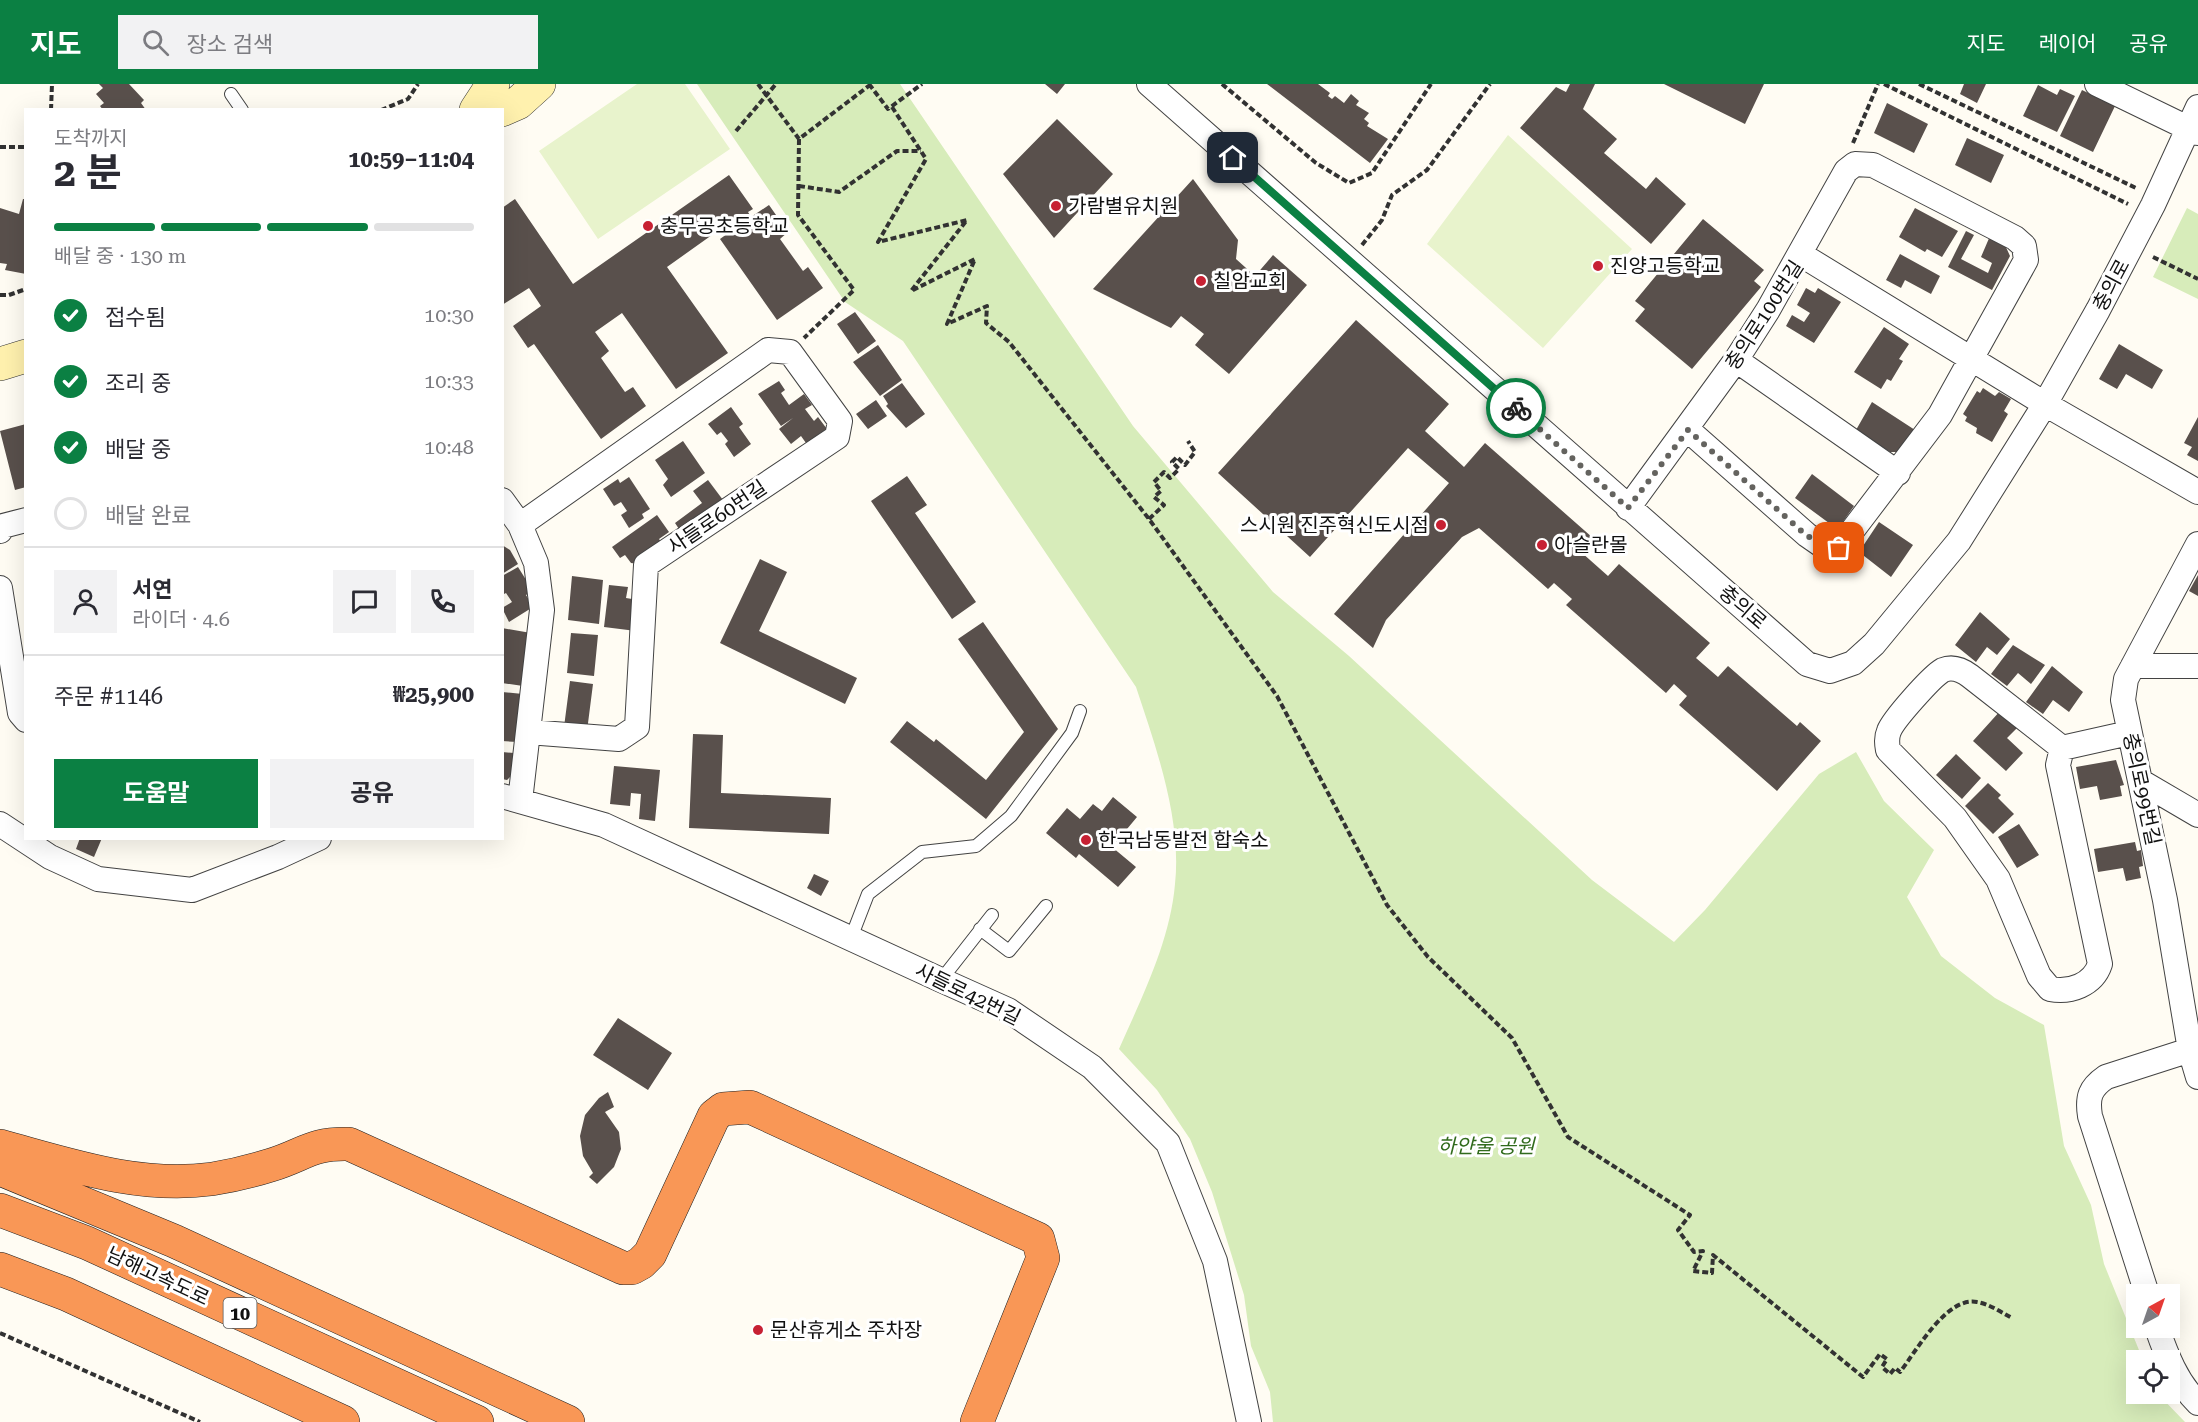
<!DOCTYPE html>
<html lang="ko">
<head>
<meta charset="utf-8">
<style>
  :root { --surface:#fff; --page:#f2f2f3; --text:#2b2b33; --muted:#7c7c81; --line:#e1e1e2; --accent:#0b8043 }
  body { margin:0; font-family:"Roboto Serif","Noto Sans KR",serif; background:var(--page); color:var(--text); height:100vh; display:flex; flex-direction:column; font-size:22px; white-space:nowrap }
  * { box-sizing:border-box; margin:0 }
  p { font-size:20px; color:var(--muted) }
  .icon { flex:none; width:33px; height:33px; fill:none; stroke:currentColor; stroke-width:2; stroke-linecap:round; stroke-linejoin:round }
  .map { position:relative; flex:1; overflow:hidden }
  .sheet { position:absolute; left:24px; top:24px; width:480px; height:732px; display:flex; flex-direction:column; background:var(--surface); border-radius:0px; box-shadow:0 6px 24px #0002 }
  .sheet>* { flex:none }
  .needle { width:39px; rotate:40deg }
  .buttons { position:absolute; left:2126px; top:1200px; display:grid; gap:12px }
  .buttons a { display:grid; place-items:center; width:54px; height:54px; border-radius:0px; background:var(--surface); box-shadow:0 6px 24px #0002; font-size:30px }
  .pin { position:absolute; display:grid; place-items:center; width:51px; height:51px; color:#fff; margin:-26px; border-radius:12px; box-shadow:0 3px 9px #0006 }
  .courier { position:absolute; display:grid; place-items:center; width:60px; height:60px; margin:-30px; border:4px solid #0b8043; border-radius:50%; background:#fff; color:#222; box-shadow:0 2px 8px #0007 }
  .overview em { font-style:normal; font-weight:700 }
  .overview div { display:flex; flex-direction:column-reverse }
  .overview { display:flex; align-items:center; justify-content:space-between; height:102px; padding:0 30px }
  h1 { font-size:39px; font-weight:700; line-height:45px }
  .bar { display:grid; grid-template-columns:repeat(4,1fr); gap:9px 6px; align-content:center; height:72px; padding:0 30px }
  .bar i { height:8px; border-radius:4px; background:var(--line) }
  .bar .active { background:var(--accent) }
  .bar p { grid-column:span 4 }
  .line { display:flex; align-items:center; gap:15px; padding:0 30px; border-top:2px solid var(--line) }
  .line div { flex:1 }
  .round { display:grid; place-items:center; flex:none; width:63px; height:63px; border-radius:0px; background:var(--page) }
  ol { padding:0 30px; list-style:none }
  li { display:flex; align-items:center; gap:18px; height:66px }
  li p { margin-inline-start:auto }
  li .icon { padding:6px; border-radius:50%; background:var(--accent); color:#fff; stroke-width:4 }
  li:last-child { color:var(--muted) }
  li i { width:33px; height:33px; border:3px solid var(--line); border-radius:50% }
  .cta { display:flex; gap:12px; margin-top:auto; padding:12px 30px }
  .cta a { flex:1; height:69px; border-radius:0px; background:var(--accent); color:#fff; font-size:24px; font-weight:700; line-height:69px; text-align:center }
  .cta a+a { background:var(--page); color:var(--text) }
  header { display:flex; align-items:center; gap:36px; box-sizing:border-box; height:84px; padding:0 30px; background:var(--accent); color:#fff }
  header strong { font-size:28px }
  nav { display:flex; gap:33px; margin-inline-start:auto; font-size:21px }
  .search { width:420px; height:54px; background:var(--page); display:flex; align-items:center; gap:15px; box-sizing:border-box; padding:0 21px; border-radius:0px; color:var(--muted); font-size:22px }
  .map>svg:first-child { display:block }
  .green { fill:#d7ecba }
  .pitch { fill:#e8f3cc }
  .building { fill:#59504c }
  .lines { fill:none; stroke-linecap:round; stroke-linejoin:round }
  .lane-casing { stroke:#434343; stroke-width:14 }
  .street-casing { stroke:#434343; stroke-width:26 }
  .secondary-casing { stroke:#323232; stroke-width:34 }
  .highway-casing { stroke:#212121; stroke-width:34 }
  .path { stroke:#323232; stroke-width:4; stroke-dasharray:6 3; stroke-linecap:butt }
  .lane { stroke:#fff; stroke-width:12 }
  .street { stroke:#fff; stroke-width:24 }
  .secondary { stroke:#fff1ae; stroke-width:33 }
  .highway { stroke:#f99756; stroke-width:33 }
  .done { stroke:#64635f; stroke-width:6; stroke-dasharray:0 10.8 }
  .route { stroke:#0b8043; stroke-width:8 }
  .poi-dot { fill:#c72133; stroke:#fff; stroke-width:2 }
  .labels { text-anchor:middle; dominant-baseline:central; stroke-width:6; stroke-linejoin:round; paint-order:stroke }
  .shield { fill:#fff; stroke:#585858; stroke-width:1.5 }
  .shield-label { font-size:18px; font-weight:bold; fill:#101010 }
  .poi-label { font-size:20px; fill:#101010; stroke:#fff; text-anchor:start }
  .street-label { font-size:20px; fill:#101010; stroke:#fff }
  .park-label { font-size:20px; font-style:italic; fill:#316b1c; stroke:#fff }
</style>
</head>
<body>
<header>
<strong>지도</strong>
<div class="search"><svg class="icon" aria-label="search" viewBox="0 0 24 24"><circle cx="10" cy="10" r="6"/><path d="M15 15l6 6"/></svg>장소 검색</div>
<nav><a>지도</a><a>레이어</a><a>공유</a></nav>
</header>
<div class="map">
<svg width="2198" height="1338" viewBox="0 0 2198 1338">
  <rect width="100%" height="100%" fill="#fffcf3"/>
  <path class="green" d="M697,0H900L1133,342L1273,508L1349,572L1592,796L1674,858L1705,826L1819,690L1856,668L1884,717L1934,766L1907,813L1941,872L1995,914L2044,941L2064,1062L2091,1121L2104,1180L2143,1276H2136V1310H2158L2185,1338H1273L1270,1308L1251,1262L1244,1211L1212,1108L1190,1055L1157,1006L1119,965C1142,913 1170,858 1175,800C1182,736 1156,663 1136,603L903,257L845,218Z
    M2187,124L2198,130V215L2153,193Z"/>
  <path class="pitch" d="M637,0H685L730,65L598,155L539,67Z
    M1508,51L1632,165L1543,264L1427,160Z"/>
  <path class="building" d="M99,0H129L144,16L141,19L146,26H103L100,22L104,19L96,10L103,4Z
    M1045,0H1065L1057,10Z
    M1267,0H1318L1330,9L1328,12L1332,15L1335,12L1344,19L1351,10L1359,17L1356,21L1369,29L1364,35L1369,39L1367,42L1388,55L1370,79Z
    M1570,0H1595L1583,25L1617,55L1604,69L1646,105L1656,93L1686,120L1651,160L1520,44L1556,3L1566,8Z
    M1664,0H1764L1745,40Z
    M1964,0H1986L1977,19L1960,10Z
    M2038,1L2057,11L2060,5L2075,12L2057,48L2023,32Z
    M2082,6L2115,22L2093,68L2060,52Z
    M1887,19L1928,40L1914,69L1874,49Z
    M1057,35L1113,90L1054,154L1003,90Z
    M1967,54L2004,71L1991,99L1955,81Z
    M729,91L753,125L748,128L751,133L769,121L788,148L780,155L803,187L808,183L823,204L777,236L720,155L738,142L733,136L667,183L728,269L676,305L622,229L595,248L609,267L601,274L625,308L633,303L646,322L601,355L534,260L528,264L513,242L541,222L529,204L502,221V124L515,115L573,200Z
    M1193,95L1238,156L1236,175L1255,192L1273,171L1307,201L1229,290L1195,261L1204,250L1181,232L1171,244L1093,205Z
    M23,115H26V190L5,186L7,180L0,179V124L19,130Z
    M1915,124L1958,147L1942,173L1927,165L1925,168L1899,153Z
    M1703,135L1764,186L1754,197L1761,203L1692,285L1635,237L1645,225L1635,217Z
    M1966,147L1974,151L1961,175L1988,189L1992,179L1981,173L1990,152L2005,161L2010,172L1992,206L1948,183Z
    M1900,170L1940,192L1931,210L1905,196L1901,204L1886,196Z
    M1806,204L1815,209L1818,204L1841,218L1814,259L1786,242L1792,231L1804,238L1810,229L1797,221Z
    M855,228L876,257L858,270L837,240Z
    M1356,236L1449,320L1425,347L1464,383L1485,359L1593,454L1581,468L1608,492L1619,480L1710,559L1696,574L1718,593L1728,582L1797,642L1800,638L1821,657L1777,707L1679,621L1687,612L1674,600L1666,609L1566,521L1572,515L1554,499L1548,505L1479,444L1462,453L1386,536L1373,564L1334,530L1449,399L1408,364L1310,473L1218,389Z
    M1884,243L1909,260L1899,275L1903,277L1891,297L1887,295L1881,305L1854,288Z
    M2119,260L2163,286L2152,305L2126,290L2117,305L2099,295Z
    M878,261L902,296L880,312L853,278Z
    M779,297L785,306L781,309L789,321L804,310L812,321L805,325L814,337L818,333L827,345L819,350L824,357L811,366L801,352L791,360L779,345L793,334L781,342L758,310Z
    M902,299L925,330L906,344L886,322L888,320L883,312Z
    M1983,304L1995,312L1999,308L2011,315L2004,327L2008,330L1992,358L1976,349L1977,344L1965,337L1967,333L1963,330L1977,307L1980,309Z
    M876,316L887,332L868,345L856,330Z
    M1872,318L1915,346L1901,368H1890L1856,346Z
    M731,323L743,340L739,343L751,360L734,373L725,360L728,357L721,348L717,351L708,340Z
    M2198,333V377L2187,371L2192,363L2184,359Z
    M26,340V403L15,406L0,347Z
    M683,357L705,389L671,413L663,401L668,395L655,376Z
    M1812,390L1854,422L1840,442H1833L1795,414Z
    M907,392L927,421L915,429L976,518L952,535L871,417Z
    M629,393L650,425L642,430L644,434L629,444L621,431L627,427L621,418L614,422L603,405L618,395L620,399Z
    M708,396L726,420L683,451L675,439L702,419L693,407Z
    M657,431L669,448L659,455L664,462L639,480L631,479L625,471L620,474L612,463Z
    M1879,438L1913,461L1891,493L1859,468Z
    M502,461L510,466L518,480L502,490Z
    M760,475L787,488L759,547L857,594L845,620L720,559Z
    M518,483L533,507L526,511L533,523L509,538L502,524L512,518L506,509L502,511V492Z
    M2198,491V512L2189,507Z
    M572,492L603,496L599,540L568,536Z
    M609,501L628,503L626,514L632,515L631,527L638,528L636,547L604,543Z
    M1980,528L2010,555L1997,571L1987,563L1976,578L1955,561Z
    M983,538L1058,645L986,735L890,658L907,637L934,658L936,655L986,696L1024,648L958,555Z
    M502,544L531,549L523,602L502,599Z
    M571,549L598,551L594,592L567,589Z
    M2013,561L2045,581L2031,600L2018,589L2007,602L1991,590Z
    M2052,582L2083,608L2069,628L2053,616L2043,630L2026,618Z
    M570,597L593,600L587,647L564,643Z
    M502,608L523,610L518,658L502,657Z
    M2001,626L2019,642L2007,654L2023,669L2006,687L1973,657Z
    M693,650L723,651L721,709L831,714L829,750L689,744Z
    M502,668L514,669L512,691L507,696L502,695Z
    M1956,670L1981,694L1962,715L1936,691Z
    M2116,676L2124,701L2120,702L2122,712L2100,716L2097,702L2080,705L2076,683Z
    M614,682L660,686L655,737L639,735L641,710L631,709L630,722L610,720Z
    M1988,699L2001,711L1998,714L2014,730L1993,750L1965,722Z
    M1113,713L1137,733L1112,763L1136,783L1118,803L1079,770L1076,774L1046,749L1067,724L1080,735L1093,720L1102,727Z
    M2019,740L2039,771L2017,784L1998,753Z
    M80,754H102L94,773L76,765Z
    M2135,758L2137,767L2141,766L2143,782L2139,783L2141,794L2126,797L2123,784L2098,788L2094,765Z
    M814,790L829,797L821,812L807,804Z
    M618,934L672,969L648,1006L593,971Z
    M608,1008L614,1023L605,1028L619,1048L621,1065L614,1083L597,1100L589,1093L593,1089L583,1072L580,1052L585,1031L599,1014Z"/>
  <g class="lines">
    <defs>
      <path id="lane" d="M231,10L242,26
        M980,845L1009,867L1046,822
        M851,854L868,810L922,768L976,762L1011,732L1072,649L1080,627
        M941,896L992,831"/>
      <path id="street" d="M1149,0L1807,580L1830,587L1853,579L1874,560L1959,457L2045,320L2098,226L2153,121L2198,23
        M2097,0L2198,49
        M1800,170L2045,320L2198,408
        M1736,276L1898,389
        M502,416L520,441L536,479L542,526L520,717
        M1628,424L1736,276L1768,226L1846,87L1855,80L1873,81L2015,154L2024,162L2026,176L1940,331L1839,464L1820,460L1807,451L1688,346
        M520,441L768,266L790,268L840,337L837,353L646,481L637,643L619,655L528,648
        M0,447L3,442L26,436
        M2198,460L2126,595L2123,616L2165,816L2190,966L2198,993
        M0,504L20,629L26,636
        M2133,582H2198
        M2062,664L2058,681L2100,880C2093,901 2070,909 2050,905L2039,892L1998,795L1955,734L1888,666C1887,660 1886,654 1889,647C1893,636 1932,592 1943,586C1953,582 1962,586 1970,592L2062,664L2129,649
        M2140,697L2198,731
        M502,712L604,741L941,896L1008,926L1092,983L1168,1059L1215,1177L1249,1338
        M0,740L50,773L98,795L192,806L278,773L319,754
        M2147,1210L2090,1032C2087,1013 2090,1004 2106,993L2190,966
        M2157,1244C2166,1270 2177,1299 2198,1319"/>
      <path id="secondary" d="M476,26L493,0
        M502,26L518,19L539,0
        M0,280L26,272"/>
      <path id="highway" d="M0,1062C70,1081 139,1105 212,1095C231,1092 252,1087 271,1081C304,1071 311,1059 349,1060L623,1184H632L641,1179L650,1170L714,1032L723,1025L750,1023L1038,1155L1043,1174L977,1338
        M0,1085L174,1157L568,1338
        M0,1126L87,1159L477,1338
        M0,1185L66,1210L343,1338"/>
    </defs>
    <use href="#lane" class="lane-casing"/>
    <use href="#street" class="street-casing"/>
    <use href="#secondary" class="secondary-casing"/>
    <use href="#highway" class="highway-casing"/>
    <path class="path" d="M758,0L799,55L870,1
      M869,0L888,25L922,0
      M1222,0L1316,79L1349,99L1372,89L1431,0
      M1884,0L2128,120
      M1919,0L2136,104
      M892,23L926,75L878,158L967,136L911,207L975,175L947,240L987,222L986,239L1009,258L1149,435L1277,612L1387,821L1428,873L1512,954L1568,1053L1690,1131L1678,1146L1694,1168L1703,1167L1693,1187L1712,1189L1713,1171L1863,1293L1880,1270L1887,1275L1882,1283L1890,1290L1895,1284L1900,1288C1917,1266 1947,1212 1977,1218C1989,1220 2001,1228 2012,1234
      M51,26L52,0
      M381,26L408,15L418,0
      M736,47L776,0
      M799,55L798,131L854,206L804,254
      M1853,59L1878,0
      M0,63H26
      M799,102L839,108L897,67H921
      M1362,161L1382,136L1392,111L1427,86L1490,0
      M2153,173L2198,195
      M0,211H9L26,205
      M1149,435L1164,421L1154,413L1161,407L1154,398L1164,388L1170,394L1179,385L1172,378L1177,373L1185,381L1195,368L1188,357
      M0,1249L200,1338"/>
    <use href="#lane" class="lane"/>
    <use href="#street" class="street"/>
    <use href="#secondary" class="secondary"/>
    <use href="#highway" class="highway"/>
  </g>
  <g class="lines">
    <path class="done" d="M1516,324L1628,424L1688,346L1806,451L1820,460L1839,464"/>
    <path class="route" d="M1233,74L1516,324"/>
  </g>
  <g class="poi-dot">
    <circle cx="1056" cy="122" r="6"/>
    <circle cx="648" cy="142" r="6"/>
    <circle cx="1598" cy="182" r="6"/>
    <circle cx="1201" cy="197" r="6"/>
    <circle cx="1441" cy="441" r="6"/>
    <circle cx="1542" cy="461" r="6"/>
    <circle cx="1086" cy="756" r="6"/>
    <circle cx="758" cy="1246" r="6"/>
  </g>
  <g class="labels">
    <rect class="shield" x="223.5" y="1214" width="33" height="30" rx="4.5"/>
    <g class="shield-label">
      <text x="240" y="1229">10</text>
    </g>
    <g class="poi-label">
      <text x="1068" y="122">가람별유치원</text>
      <text x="660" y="142">충무공초등학교</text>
      <text x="1610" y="182">진양고등학교</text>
      <text x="1213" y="197">칠암교회</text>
      <text x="1429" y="441" text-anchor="end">스시원 진주혁신도시점</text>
      <text x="1554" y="461">아슬란몰</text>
      <text x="1098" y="756">한국남동발전 합숙소</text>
      <text x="770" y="1246">문산휴게소 주차장</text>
    </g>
    <g class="street-label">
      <text transform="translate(2111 201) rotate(-62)">충의로</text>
      <text transform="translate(1764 231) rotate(-57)">충의로100번길</text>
      <text transform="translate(717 433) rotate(-34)">사들로60번길</text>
      <text transform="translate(1743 523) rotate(41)">충의로</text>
      <text transform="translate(2142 705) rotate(78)">충의로99번길</text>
      <text transform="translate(968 910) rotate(26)">사들로42번길</text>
      <text transform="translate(158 1192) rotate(25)">남해고속도로</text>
    </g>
    <g class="park-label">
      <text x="1486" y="1062">하얀울 공원</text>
    </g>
  </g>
</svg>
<div class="buttons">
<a><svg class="needle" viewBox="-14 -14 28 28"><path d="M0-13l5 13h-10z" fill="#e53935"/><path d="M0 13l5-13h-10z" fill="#7c7c81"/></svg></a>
<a><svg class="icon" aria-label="locate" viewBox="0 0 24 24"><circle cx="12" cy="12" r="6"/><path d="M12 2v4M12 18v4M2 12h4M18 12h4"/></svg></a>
</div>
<div class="pin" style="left:1839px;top:464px;background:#ea580c"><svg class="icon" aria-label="bag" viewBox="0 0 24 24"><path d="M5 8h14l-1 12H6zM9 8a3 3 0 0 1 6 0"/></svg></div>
<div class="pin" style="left:1233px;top:74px;background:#1f2937"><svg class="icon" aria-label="home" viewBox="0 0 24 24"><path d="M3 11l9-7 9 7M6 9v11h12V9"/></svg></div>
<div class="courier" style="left:1516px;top:324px"><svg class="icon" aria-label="bike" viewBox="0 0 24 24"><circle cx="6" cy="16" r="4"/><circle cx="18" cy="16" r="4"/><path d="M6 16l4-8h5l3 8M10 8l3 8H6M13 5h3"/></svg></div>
<section class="sheet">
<div class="overview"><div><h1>2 분</h1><p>도착까지</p></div><em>10:59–11:04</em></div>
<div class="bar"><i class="active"></i><i class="active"></i><i class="active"></i><i></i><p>배달 중 · 130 m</p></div>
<ol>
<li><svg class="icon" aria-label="check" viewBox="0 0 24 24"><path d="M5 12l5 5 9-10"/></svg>접수됨<p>10:30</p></li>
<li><svg class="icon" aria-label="check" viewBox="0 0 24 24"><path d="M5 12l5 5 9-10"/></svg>조리 중<p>10:33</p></li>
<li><svg class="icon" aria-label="check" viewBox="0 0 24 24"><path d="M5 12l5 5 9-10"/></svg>배달 중<p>10:48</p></li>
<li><i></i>배달 완료</li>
</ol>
<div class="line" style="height:108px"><a class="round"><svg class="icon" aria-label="person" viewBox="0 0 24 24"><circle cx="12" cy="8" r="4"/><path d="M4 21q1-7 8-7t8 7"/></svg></a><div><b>서연</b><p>라이더 · 4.6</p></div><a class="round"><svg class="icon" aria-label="chat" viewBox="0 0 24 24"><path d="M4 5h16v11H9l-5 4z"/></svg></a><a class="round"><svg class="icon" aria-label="phone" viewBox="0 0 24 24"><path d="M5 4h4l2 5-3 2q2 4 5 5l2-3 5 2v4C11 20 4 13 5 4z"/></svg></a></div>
<div class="line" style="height:78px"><div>주문 #1146</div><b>₩25,900</b></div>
<div class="cta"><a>도움말</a><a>공유</a></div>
</section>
</div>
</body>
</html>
